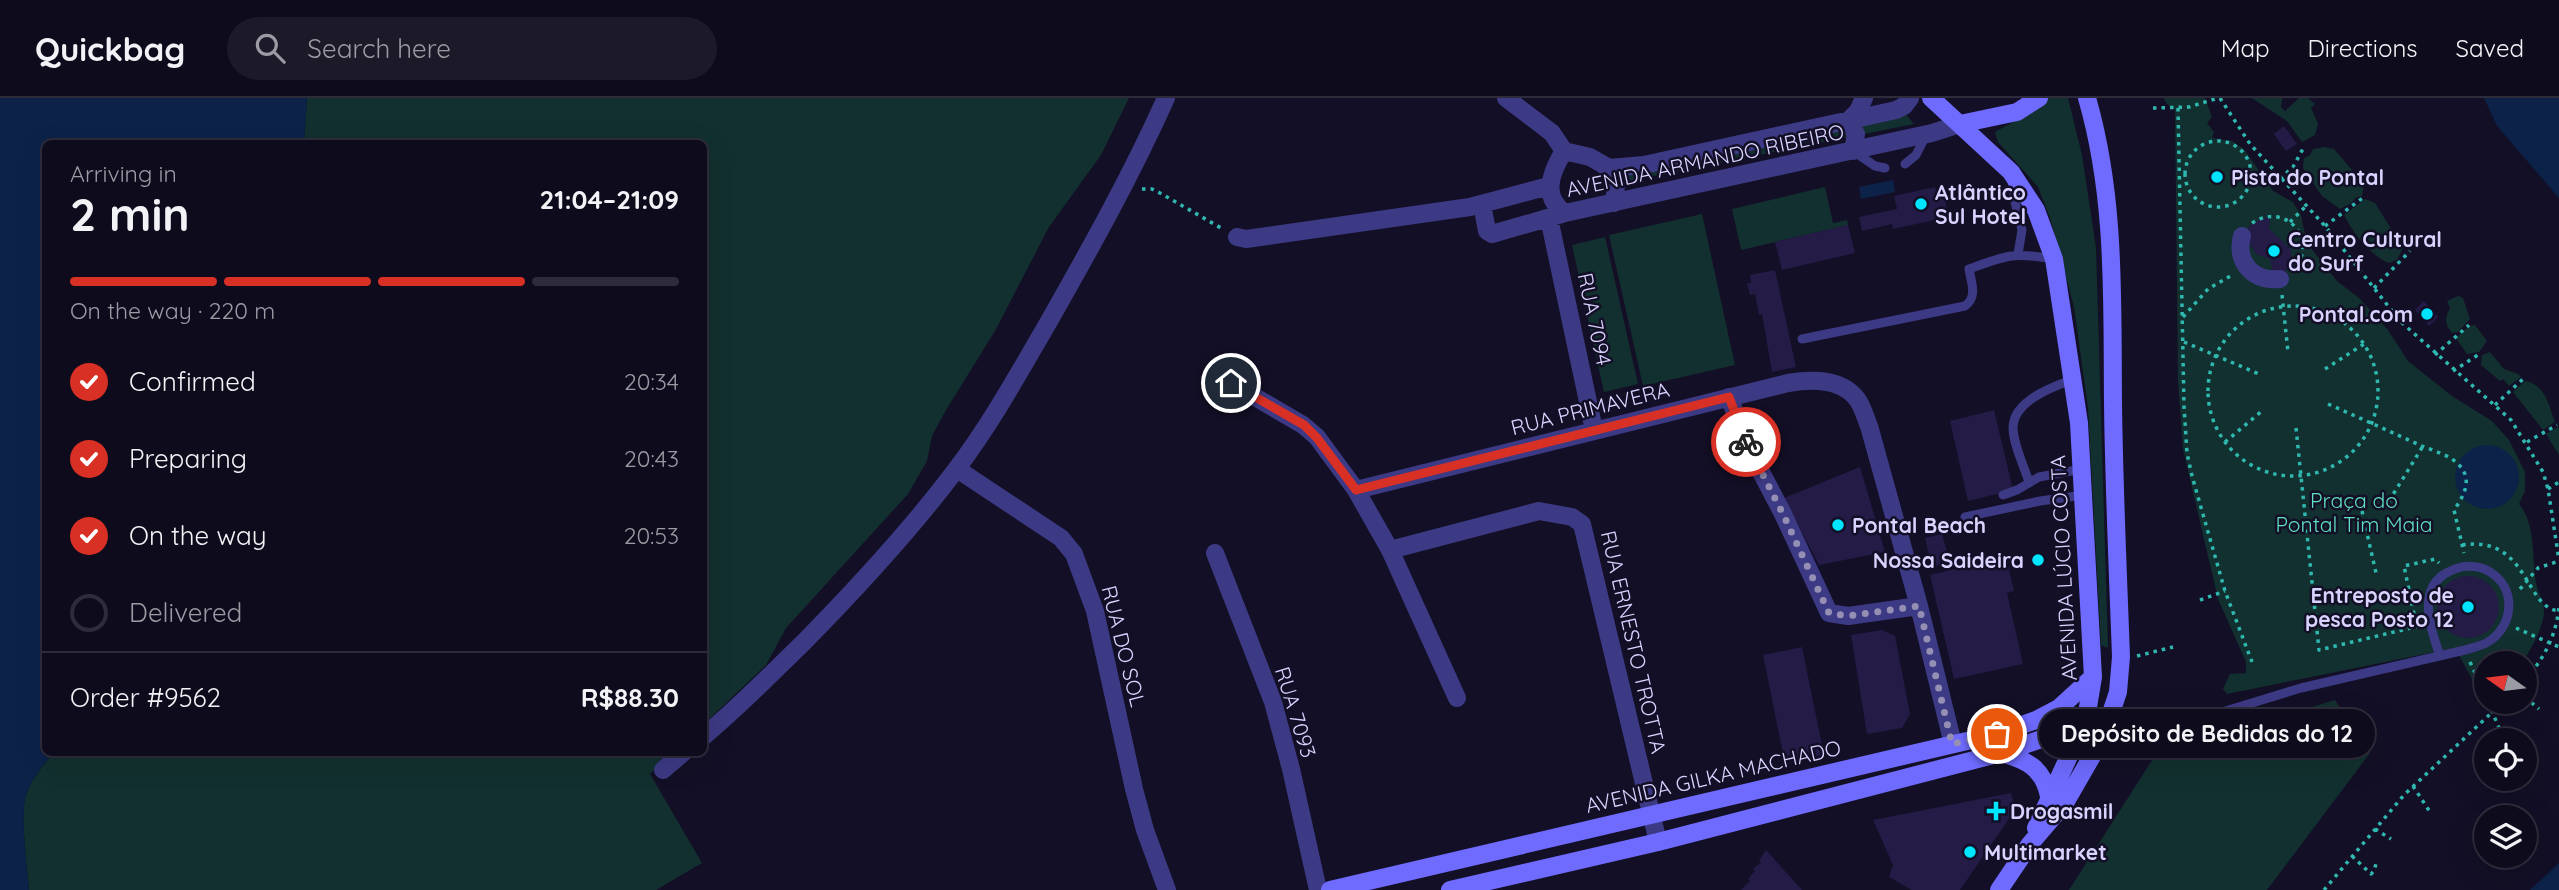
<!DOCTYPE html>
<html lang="en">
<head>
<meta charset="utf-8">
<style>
  :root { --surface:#0e0b1c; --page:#1c1929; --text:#f1f3f6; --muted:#9b9ba3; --line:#2e2b3b; --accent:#d93025 }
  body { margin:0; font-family:Quicksand,sans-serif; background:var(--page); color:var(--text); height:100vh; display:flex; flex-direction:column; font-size:26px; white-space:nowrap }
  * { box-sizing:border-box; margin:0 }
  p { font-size:23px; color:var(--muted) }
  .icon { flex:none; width:38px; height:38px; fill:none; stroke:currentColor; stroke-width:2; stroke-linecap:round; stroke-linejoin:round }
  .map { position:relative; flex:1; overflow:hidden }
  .panel { position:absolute; left:42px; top:42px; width:665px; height:616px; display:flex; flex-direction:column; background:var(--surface); border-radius:10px; box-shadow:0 7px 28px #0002,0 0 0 2px var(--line) }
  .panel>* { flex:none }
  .needle { width:46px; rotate:284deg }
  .fabs { position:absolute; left:2474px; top:553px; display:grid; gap:14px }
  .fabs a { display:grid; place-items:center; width:63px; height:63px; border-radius:50%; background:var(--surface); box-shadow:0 7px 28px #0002,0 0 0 2px var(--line); font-size:35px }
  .pin { position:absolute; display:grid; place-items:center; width:60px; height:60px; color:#fff; margin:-30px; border:4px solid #fff; border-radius:50%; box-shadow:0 2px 7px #0007 }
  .courier { position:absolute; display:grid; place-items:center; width:70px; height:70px; margin:-35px; border:5px solid #d93025; border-radius:50%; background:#fff; color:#222; box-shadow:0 2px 9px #0007 }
  .bubble { position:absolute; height:49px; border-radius:24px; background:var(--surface); box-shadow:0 7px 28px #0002,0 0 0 2px var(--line); font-size:23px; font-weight:700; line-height:49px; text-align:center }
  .overview em { font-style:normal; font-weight:700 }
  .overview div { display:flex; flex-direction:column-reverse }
  .overview { display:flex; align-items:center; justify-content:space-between; height:119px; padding:0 28px }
  h1 { font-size:46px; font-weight:700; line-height:52px }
  .bar { display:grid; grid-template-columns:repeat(4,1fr); gap:10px 7px; align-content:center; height:84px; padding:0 28px }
  .bar i { height:9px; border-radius:5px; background:var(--line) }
  .bar .selected { background:var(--accent) }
  .bar p { grid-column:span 4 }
  .line { display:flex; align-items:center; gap:18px; padding:0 28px; border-top:2px solid var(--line) }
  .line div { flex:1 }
  ol { padding:0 28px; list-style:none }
  li { display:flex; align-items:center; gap:21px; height:77px }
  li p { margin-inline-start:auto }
  li .icon { padding:7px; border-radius:50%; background:var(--accent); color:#fff; stroke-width:4 }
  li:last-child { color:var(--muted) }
  li i { width:38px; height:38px; border:4px solid var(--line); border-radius:50% }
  header { display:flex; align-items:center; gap:42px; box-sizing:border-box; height:98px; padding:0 35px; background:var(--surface); border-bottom:2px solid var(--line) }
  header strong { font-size:33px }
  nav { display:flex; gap:38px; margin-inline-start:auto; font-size:24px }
  .search { width:490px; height:63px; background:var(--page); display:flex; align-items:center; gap:18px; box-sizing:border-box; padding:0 24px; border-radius:38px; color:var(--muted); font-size:26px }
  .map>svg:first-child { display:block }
  .green { fill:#12302f }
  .water { fill:#0c2248 }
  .building { fill:#241b47 }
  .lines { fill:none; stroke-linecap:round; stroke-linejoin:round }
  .path { stroke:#2fb8b0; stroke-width:3.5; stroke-dasharray:3.5 5; stroke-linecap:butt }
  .lane { stroke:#3d3a85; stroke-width:9 }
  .street { stroke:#3d3a85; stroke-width:18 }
  .secondary { stroke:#6f6bff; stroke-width:18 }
  .done { stroke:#948fb3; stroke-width:7; stroke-dasharray:0 12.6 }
  .route { stroke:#d93025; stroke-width:9 }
  .poi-dot { fill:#00e5ff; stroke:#130f26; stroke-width:2.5 }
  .labels { text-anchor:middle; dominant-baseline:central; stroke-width:5; stroke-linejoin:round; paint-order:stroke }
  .street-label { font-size:21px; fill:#d9d4ff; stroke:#130f26 }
  .poi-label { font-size:21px; font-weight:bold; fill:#d9d4ff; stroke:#130f26; text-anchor:start }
  .park-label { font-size:21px; fill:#5fe0c0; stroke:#130f26 }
</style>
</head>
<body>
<header>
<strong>Quickbag</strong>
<div class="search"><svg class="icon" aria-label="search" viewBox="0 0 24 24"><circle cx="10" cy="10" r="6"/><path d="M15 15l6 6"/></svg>Search here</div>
<nav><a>Map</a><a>Directions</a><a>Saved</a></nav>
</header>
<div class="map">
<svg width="2559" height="792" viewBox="0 0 2559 792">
  <rect width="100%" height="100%" fill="#130f26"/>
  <path class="green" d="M307,0H1129L1101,57L1049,129L995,233L946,312L932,338L927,363L908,396L786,530L766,567L704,626V46H304Z
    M2047,0H2068L2082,57L2096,150L2108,550L2101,547L2088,310L2074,209L2050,120L2038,89L1998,44L1995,34L2041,8Z
    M2164,0H2205L2212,19L2207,25L2214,34L2212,40L2232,43L2244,51L2273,93L2293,104L2301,117L2304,132L2313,153L2337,183L2359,200L2388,232L2408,263L2452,298L2492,323L2509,342L2525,374V393L2519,406C2536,426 2532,460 2536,485C2538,496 2545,503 2544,515C2542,533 2531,551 2522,565H2487L2485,605L2455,550L2227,596L2223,591L2230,576L2246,575V564L2218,501L2183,351L2178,282L2175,12L2166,5Z
    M2252,0H2282L2281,9L2285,13L2299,0H2308L2315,6L2311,10L2318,26L2315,37L2302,44L2287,23Z
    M1905,15L1914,26L1624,84L1627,74Z
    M2325,49L2334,51L2364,86L2362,98L2355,100L2352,105L2340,111L2322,98L2303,70L2304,60L2310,57L2313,51Z
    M1825,89L1833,125L1847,122L1848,127L1741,152L1732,111Z
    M2365,101L2375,105L2403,150L2397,162L2389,165C2372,159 2351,133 2344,117Z
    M1702,116L1735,267L1643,288L1609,137Z
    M1605,139L1638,286L1604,294L1572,147Z
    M2458,198L2463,200L2470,221L2458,234L2452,235C2444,225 2445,220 2450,210L2447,203Z
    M2475,227L2487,243L2479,254L2467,256L2456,240L2469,228Z
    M2490,254L2504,271L2518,276L2521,279L2509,288L2503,281L2500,283L2481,267L2482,257Z
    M2525,283C2545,286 2549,308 2555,324L2543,332L2513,294Z
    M2558,329L2559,331V357L2546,336Z
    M2335,602L2370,655L2267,792H2069L2156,656Z
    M53,655H673L650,676L702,765L656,792H29C27,770 20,716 26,697C31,681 43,668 53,655Z"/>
  <path class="water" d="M0,0H307L304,45L46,46V654L53,655C43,668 31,681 26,697C20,717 27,770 29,792H0Z
    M2484,0H2559V100L2497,28Z
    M1893,82L1895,94L1861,101L1859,89Z
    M2455 379a32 32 0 1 1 64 0a32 32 0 1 1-64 0Z
    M2559,765V792H2530Z"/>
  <path class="building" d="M2284,28L2297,46L2286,53L2274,36Z
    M1935,89L1938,100L1944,98L1949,119L1893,131L1892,126L1862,133L1859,119L1897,111L1894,98Z
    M2270,119L2269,131L2291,151L2292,163L2284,176L2270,177L2272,170L2270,161L2256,156L2248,143L2249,128L2260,121Z
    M1848,127L1855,155L1782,172L1775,144Z
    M1775,172L1796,269L1772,274L1762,216L1759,217L1755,196L1750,197L1747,185H1751L1750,177Z
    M2424,203L2438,219L2429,228L2415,212Z
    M1994,312L2013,392L1968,403L1950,323Z
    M1860,369L1885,454L1819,467L1784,400Z
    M1942,436L1950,464L1932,469L1925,440Z
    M2006,459L2014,493L2007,495L2023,566L1954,581L1930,477Z
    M2437 509a31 31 0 1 1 62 0a31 31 0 1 1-62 0Z
    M1882,532L1895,538L1910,616L1902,630L1867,636L1851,537Z
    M1802,549L1824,657L1785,665L1763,557Z
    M2011,695L2015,712L1960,792H1912L1889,779L1893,767L1873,722Z
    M1766,752L1802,792H1741L1750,783L1748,781L1755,773L1753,771L1761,764L1759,763Z"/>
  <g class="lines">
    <path class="path" d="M2220,0L2250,46L2325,128L2400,223L2511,322L2543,374L2548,391L2559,462
      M2153,10L2189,9L2218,0
      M2178,10L2184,308L2187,355L2192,378L2225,493L2252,564
      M2185 76a33 33 0 1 1 66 0a33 33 0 1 1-66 0Z
      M2280,81L2293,69L2304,49
      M1142,91H1152L1162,96L1221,130
      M2290,124L2306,108
      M2252,125C2286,103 2320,142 2293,173
      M2325,128L2364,99
      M2374,190L2410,153
      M2282,197L2288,254
      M2208 293a85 85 0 1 1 170 0a85 85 0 1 1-170 0Z
      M2183,219L2208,191L2232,177
      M2184,244L2259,276
      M2435,257L2469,227
      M2325,271L2364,246
      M2453,273L2481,255
      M2328,306C2360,320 2391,334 2422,348C2434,353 2452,358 2460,368C2473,383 2463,399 2454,412L2464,455
      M2495,307L2523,281
      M2296,330L2319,552L2419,528
      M2225,344L2262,313
      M2527,344L2557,327
      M2548,391L2559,384
      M2389,403L2423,348
      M2362,413L2376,475
      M2462,447C2529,437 2524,510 2559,513
      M2520,491L2538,470L2559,463
      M2200,502L2225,493
      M2414,516L2404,468L2435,461L2439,465
      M2516,530L2559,549
      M2137,558L2173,549
      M2470,564L2487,600
      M2525,581C2544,562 2557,535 2559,508
      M2525,599L2539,611
      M2488,604L2503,639
      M2496,642L2509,636
      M2413,688L2430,714
      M2375,731L2391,741
      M2352,758L2371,776L2374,773L2377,762
      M2324,792L2404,697L2503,604"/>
    <path class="lane" d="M1853,53L1875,68L1885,70
      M1905,66L1916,57L1926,37
      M2012,82L2014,100L2022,132L2018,156
      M1802,241L1965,208C1978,199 1971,184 1969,171C2007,157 2013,154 2054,161
      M2029,384C2024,368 2013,346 2013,329C2014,303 2052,289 2071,282
      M2003,397L2017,392L2039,379L2082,371
      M1965,419L2040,403L2084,397
      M2103,639L2125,641L2140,639L2301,590L2465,552C2474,549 2483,548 2491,542C2514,525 2516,490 2490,474C2481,468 2468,467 2458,470C2414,483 2429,526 2440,558"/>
    <path class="street" d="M1506,0L1552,35L1564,53
      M1564,53L1590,59L1609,70L1644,67L1896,12L1904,8L1910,0
      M1564,53C1551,74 1541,99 1565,115
      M1853,53L1856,36L1848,23L1858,13L1864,0
      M1609,70L1616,87L1614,105
      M1482,106L1487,133L1492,136L1565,115L1932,35L1960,26
      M1549,120L1594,332
      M2242,138C2235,164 2253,184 2280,181
      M1237,139L1246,141L1470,109L1549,88
      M1231,285L1303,327L1317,339L1356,392L1390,452L1457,600
      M1729,299L1749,351L1783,416L1829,515L1848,518L1919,508
      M957,371L1061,440L1074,456L1095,513L1134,691L1145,732L1167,792
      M1356,392L1788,285C1812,281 1841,280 1857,301C1863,309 1865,319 1869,328L1919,508L1953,646
      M1390,452L1539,413L1572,419L1582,426L1658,744
      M1215,455L1273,604L1291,671L1318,792
      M704,638C739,609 771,576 804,544C858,489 909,434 955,373C990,327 1019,275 1048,225C1090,151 1131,78 1166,0
      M663,672L684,654"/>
    <path class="secondary" d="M1931,0L2011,74L2036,112L2054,161L2079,325L2093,579L2086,621L2036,730
      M1960,26L2017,14L2039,0
      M2001,655C2027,662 2043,670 2049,698
      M1330,792L1997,636L2036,622L2059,610L2093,579
      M1450,792L1658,744L2001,655L2053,637L2088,620
      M1999,792L2030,746L2065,705L2103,639L2118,594L2121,559C2118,475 2114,390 2113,305C2112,202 2116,100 2087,0"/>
  </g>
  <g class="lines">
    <path class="done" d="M1746,344L1783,416L1829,515L1848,518L1919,508L1952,646L1997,636"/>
    <path class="route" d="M1231,285L1304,327L1317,340L1356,392L1729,299L1746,344"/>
  </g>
  <g class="poi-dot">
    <circle cx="2217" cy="79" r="7"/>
    <circle cx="1921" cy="106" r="7"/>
    <circle cx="2274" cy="153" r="7"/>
    <circle cx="2427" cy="216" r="7"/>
    <circle cx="1838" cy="427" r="7"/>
    <circle cx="2038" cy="462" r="7"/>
    <circle cx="2468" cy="509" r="7"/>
    <path d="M1992.5 702.5h7v7h7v7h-7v7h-7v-7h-7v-7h7z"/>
    <circle cx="1970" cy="754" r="7"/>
  </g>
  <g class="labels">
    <g class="street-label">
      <text transform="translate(1705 62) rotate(-12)">AVENIDA ARMANDO RIBEIRO</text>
      <text transform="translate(1595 221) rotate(78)">RUA 7094</text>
      <text transform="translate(1590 310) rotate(-14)">RUA PRIMAVERA</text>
      <text transform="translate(2063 470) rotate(-93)">AVENIDA LÚCIO COSTA</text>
      <text transform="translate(1634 544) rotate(77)">RUA ERNESTO TROTTA</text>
      <text transform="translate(1124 548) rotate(76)">RUA DO SOL</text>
      <text transform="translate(1296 614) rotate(73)">RUA 7093</text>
      <text transform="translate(1713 678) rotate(-13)">AVENIDA GILKA MACHADO</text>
    </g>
    <g class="poi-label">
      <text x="2231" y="79">Pista do Pontal</text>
      <text x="1935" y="94">Atlântico<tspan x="1935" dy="24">Sul Hotel</tspan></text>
      <text x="2288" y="141">Centro Cultural<tspan x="2288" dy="24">do Surf</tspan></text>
      <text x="2413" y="216" text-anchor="end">Pontal.com</text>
      <text x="1852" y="427">Pontal Beach</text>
      <text x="2024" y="462" text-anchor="end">Nossa Saideira</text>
      <text x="2454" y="497" text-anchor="end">Entreposto de<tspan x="2454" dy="24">pesca Posto 12</tspan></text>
      <text x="2010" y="713">Drogasmil</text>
      <text x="1984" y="754">Multimarket</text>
    </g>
    <g class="park-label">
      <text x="2354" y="402">Praça do<tspan x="2354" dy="24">Pontal Tim Maia</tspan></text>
    </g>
  </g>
</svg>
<div class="fabs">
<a><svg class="needle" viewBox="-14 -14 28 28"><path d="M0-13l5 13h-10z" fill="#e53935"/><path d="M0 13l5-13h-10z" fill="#9b9ba3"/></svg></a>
<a><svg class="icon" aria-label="locate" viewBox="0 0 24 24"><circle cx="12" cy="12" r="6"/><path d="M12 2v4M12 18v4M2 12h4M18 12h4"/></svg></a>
<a><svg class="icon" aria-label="layers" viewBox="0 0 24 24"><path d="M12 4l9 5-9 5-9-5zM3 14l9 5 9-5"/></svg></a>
</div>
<div class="pin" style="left:1997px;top:636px;background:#ea580c"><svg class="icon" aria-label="bag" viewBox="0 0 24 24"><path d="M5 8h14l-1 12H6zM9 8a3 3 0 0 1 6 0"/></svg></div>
<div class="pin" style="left:1231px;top:285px;background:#1f2937"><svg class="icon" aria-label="home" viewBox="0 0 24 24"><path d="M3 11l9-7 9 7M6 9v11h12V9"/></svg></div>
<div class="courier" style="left:1746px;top:344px"><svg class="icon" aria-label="bike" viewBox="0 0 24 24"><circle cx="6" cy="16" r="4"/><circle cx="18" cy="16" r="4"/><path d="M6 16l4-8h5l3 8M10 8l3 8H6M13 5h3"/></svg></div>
<div class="bubble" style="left:2039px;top:611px;width:336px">Depósito de Bedidas do 12</div>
<section class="panel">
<div class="overview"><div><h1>2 min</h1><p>Arriving in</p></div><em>21:04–21:09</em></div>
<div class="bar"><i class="selected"></i><i class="selected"></i><i class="selected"></i><i></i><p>On the way · 220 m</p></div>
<ol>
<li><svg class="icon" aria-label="check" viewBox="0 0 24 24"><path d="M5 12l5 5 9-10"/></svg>Confirmed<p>20:34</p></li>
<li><svg class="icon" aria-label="check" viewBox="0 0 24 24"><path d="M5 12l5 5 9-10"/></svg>Preparing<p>20:43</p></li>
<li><svg class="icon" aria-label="check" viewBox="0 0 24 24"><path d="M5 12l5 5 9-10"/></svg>On the way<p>20:53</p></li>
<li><i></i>Delivered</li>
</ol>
<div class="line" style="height:91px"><div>Order #9562</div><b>R$88.30</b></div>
</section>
</div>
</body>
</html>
